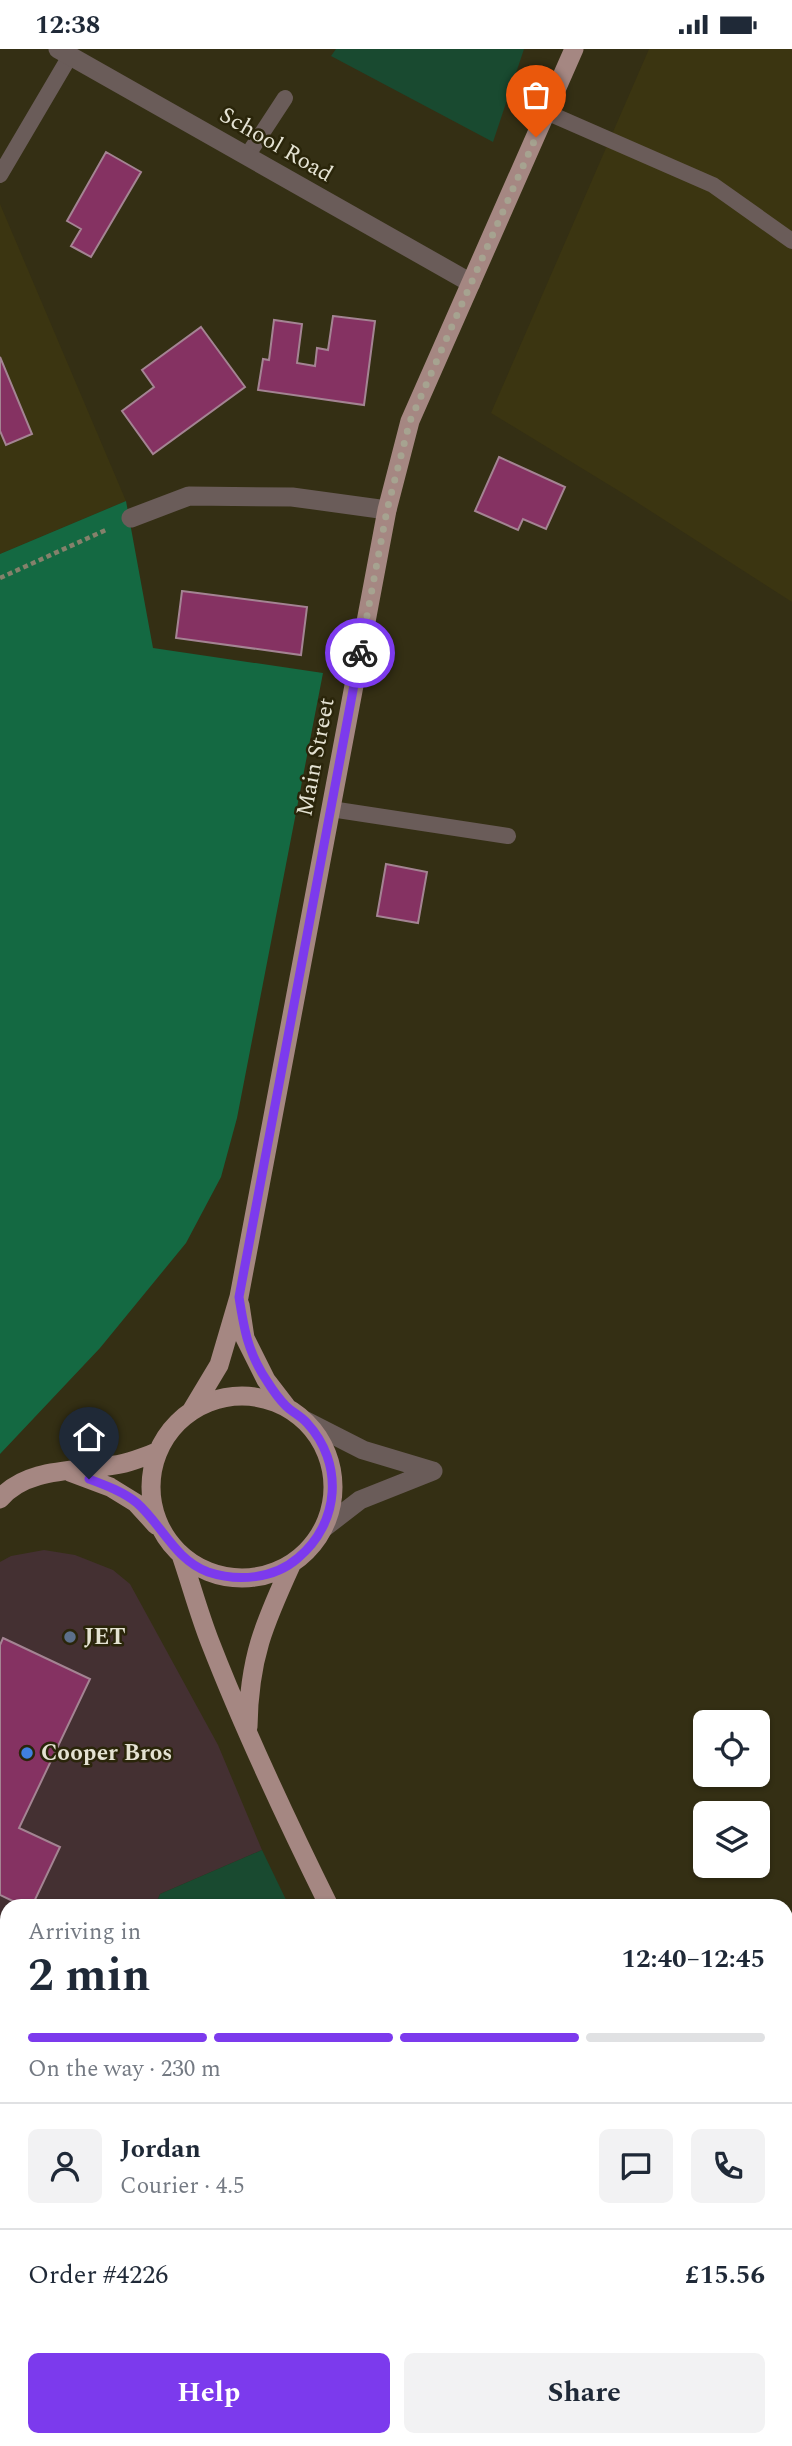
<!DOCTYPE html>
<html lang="en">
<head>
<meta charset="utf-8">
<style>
  :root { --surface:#fff; --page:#f2f2f3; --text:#1f2937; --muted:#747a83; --line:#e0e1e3; --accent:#7c3aed }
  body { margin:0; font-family:Spectral,serif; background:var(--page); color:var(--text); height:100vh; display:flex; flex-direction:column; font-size:26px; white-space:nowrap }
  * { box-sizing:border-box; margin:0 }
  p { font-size:23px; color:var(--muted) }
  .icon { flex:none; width:38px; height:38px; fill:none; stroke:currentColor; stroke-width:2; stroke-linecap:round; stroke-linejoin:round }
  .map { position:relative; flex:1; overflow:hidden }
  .sheet { position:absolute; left:0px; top:1850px; width:793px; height:548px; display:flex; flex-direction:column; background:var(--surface); border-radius:21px 21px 0 0; box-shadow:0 2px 5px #0004 }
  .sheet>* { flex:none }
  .buttons { position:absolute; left:693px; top:1661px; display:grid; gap:14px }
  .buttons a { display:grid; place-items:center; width:77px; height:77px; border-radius:10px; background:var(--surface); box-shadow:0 2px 5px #0004; font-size:35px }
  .pin { position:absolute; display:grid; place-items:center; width:60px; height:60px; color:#fff; margin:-72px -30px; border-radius:50% 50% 50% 0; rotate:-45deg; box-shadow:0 0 7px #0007 }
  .pin .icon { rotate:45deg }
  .courier { position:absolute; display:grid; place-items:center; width:70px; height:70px; margin:-35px; border:5px solid #7c3aed; border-radius:50%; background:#fff; color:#222; box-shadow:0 2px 9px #0007 }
  .overview em { font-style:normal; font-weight:700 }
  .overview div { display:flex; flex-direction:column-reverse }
  .overview { display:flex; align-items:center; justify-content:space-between; height:119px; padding:0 28px }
  h1 { font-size:46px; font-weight:700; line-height:52px }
  .bar { display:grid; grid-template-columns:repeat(4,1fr); gap:10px 7px; align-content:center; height:84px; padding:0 28px }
  .bar i { height:9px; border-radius:5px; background:var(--line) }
  .bar .selected { background:var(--accent) }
  .bar p { grid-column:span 4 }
  .line { display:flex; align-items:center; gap:18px; padding:0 28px; border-top:2px solid var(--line) }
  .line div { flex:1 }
  .round { display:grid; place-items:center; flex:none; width:74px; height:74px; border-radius:10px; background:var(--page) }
  .button { display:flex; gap:14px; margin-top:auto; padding:14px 28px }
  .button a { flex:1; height:80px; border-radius:10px; background:var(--accent); color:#fff; font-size:28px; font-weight:700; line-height:80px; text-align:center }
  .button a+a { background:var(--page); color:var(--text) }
  .status { display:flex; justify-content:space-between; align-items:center; height:49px; padding:0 35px; background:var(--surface); direction:ltr }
  .status svg { height:19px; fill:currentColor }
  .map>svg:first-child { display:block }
  .commercial { fill:#443032 }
  .built { fill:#3b3511 }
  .green { fill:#194a30 }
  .forest { fill:#146942 }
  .building { fill:#853262; stroke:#a48493; stroke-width:2 }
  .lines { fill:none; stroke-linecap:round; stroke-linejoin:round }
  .path { stroke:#85816b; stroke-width:4.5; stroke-dasharray:5 3.5; stroke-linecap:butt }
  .service { stroke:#6a5c59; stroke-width:16 }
  .minor { stroke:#6a5c59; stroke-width:19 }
  .primary { stroke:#a58782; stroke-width:19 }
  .done { stroke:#a6a390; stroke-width:7; stroke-dasharray:0 12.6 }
  .route { stroke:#7c3aed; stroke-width:9 }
  .service-dot { fill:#5c6f8a; stroke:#2a250a; stroke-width:2.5 }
  .shop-dot { fill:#3f7fe0; stroke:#2a250a; stroke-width:2.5 }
  .labels { text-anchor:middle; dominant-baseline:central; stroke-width:5; stroke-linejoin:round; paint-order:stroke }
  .street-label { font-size:23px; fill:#e4e2d2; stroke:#2a250a }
  .poi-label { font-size:23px; font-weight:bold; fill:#e4e2d2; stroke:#2a250a; text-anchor:start }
</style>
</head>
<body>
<div class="status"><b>12:38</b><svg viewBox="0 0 49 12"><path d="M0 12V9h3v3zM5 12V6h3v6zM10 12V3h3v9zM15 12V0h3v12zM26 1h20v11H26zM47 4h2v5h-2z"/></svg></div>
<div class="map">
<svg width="792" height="2397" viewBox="0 0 792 2397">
  <rect width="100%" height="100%" fill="#342f14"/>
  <path class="commercial" d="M44,1501L75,1506L113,1521L130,1535L218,1696L262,1801L160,1845L155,1857H7V1922L0,1918V1513L11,1507Z"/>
  <path class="built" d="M649,0H792V553L624,445L491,364Z
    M0,155L126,452L0,505Z"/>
  <path class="green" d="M336,0H524L493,93L331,7Z
    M262,1801L289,1857H155L160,1845Z
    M0,1918L7,1922V2390H562L566,2397H0Z"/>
  <path class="forest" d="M126,452L153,599L323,624L237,1069L221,1128L186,1194L100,1299L0,1405V505Z"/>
  <path class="building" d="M106,103L141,123L91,208L71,197L81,180L67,172Z
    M333,267L375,272L364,356L258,341L263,310L269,311L274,271L302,275L297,314L315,317L317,299L328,301Z
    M201,278L245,338L153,405L122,362L154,338L142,321Z
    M0,308L32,385L6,396L0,382Z
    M499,408L565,438L546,480L523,470L518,481L475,462Z
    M182,542L307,558L301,606L176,589Z
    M386,815L427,823L418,874L377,867Z
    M3,1589L90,1630L19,1779L60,1798L32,1857H23L0,1846V1596Z
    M792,2250V2294L791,2295L786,2285V2253Z"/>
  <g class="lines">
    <path class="path" d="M0,529L108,480"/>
    <path class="service" d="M546,63L713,136L792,192
      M247,107L285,49
      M0,126L70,7
      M331,760L508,787"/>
    <path class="minor" d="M58,0L471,234
      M131,469L189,447L292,448L387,461
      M306,1372L363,1401L433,1422
      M325,1478L360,1451L433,1422"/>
    <path class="primary" d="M240,1256L245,1289L266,1331L286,1357
      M151 1438a91 91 0 1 1 182 0a91 91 0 1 1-182 0Z
      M192,1361L219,1316L239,1248L387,461L410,372L574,0
      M70,1423L110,1438L136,1454L156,1476
      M0,1450C29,1415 86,1424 125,1414C136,1411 146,1407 157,1403
      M181,1506C191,1535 199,1565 210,1593C245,1683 286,1770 329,1857
      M248,1678C249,1609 264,1575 292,1514
      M607,2390L611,2397"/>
  </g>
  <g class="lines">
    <path class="done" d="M360,604L387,461L410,372L536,88"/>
    <path class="route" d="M89,1430C105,1436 124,1443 137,1454C162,1476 175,1511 208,1523C238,1533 274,1530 298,1509C340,1474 344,1414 307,1374C301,1367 292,1363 286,1357C279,1350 272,1340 267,1332C248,1304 244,1280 239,1248L360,604"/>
  </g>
  <circle class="service-dot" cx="70" cy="1588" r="7"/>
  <circle class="shop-dot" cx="27" cy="1704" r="7"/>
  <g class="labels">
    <g class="street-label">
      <text transform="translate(276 96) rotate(30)">School Road</text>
      <text transform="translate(316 708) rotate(-79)">Main Street</text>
    </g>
    <g class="poi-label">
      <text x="84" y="1588">JET</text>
      <text x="41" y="1704">Cooper Bros</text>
    </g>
  </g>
</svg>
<div class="buttons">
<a><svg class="icon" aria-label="locate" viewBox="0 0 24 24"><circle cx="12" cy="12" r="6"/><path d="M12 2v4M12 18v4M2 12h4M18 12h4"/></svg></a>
<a><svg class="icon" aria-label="layers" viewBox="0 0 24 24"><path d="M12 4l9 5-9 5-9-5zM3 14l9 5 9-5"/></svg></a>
</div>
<div class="pin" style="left:536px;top:88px;background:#ea580c"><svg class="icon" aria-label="bag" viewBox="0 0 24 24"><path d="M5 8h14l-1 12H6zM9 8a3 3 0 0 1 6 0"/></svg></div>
<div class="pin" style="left:89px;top:1430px;background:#1f2937"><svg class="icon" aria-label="home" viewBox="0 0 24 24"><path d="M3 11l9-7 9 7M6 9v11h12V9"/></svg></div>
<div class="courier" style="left:360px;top:604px"><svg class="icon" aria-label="bike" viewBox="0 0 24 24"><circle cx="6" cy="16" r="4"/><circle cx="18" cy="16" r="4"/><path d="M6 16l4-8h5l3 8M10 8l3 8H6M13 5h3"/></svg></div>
<section class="sheet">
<div class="overview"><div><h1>2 min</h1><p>Arriving in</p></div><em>12:40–12:45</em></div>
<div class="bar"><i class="selected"></i><i class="selected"></i><i class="selected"></i><i></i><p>On the way · 230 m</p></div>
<div class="line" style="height:126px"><a class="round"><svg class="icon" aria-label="person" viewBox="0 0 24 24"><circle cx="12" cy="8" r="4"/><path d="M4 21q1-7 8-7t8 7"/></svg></a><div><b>Jordan</b><p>Courier · 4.5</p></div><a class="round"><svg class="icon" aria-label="chat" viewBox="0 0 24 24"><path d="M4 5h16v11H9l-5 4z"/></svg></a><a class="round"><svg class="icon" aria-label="phone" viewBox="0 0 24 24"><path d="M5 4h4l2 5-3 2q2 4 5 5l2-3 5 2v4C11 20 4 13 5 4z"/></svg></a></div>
<div class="line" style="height:91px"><div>Order #4226</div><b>£15.56</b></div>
<div class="button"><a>Help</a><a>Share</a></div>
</section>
</div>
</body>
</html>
